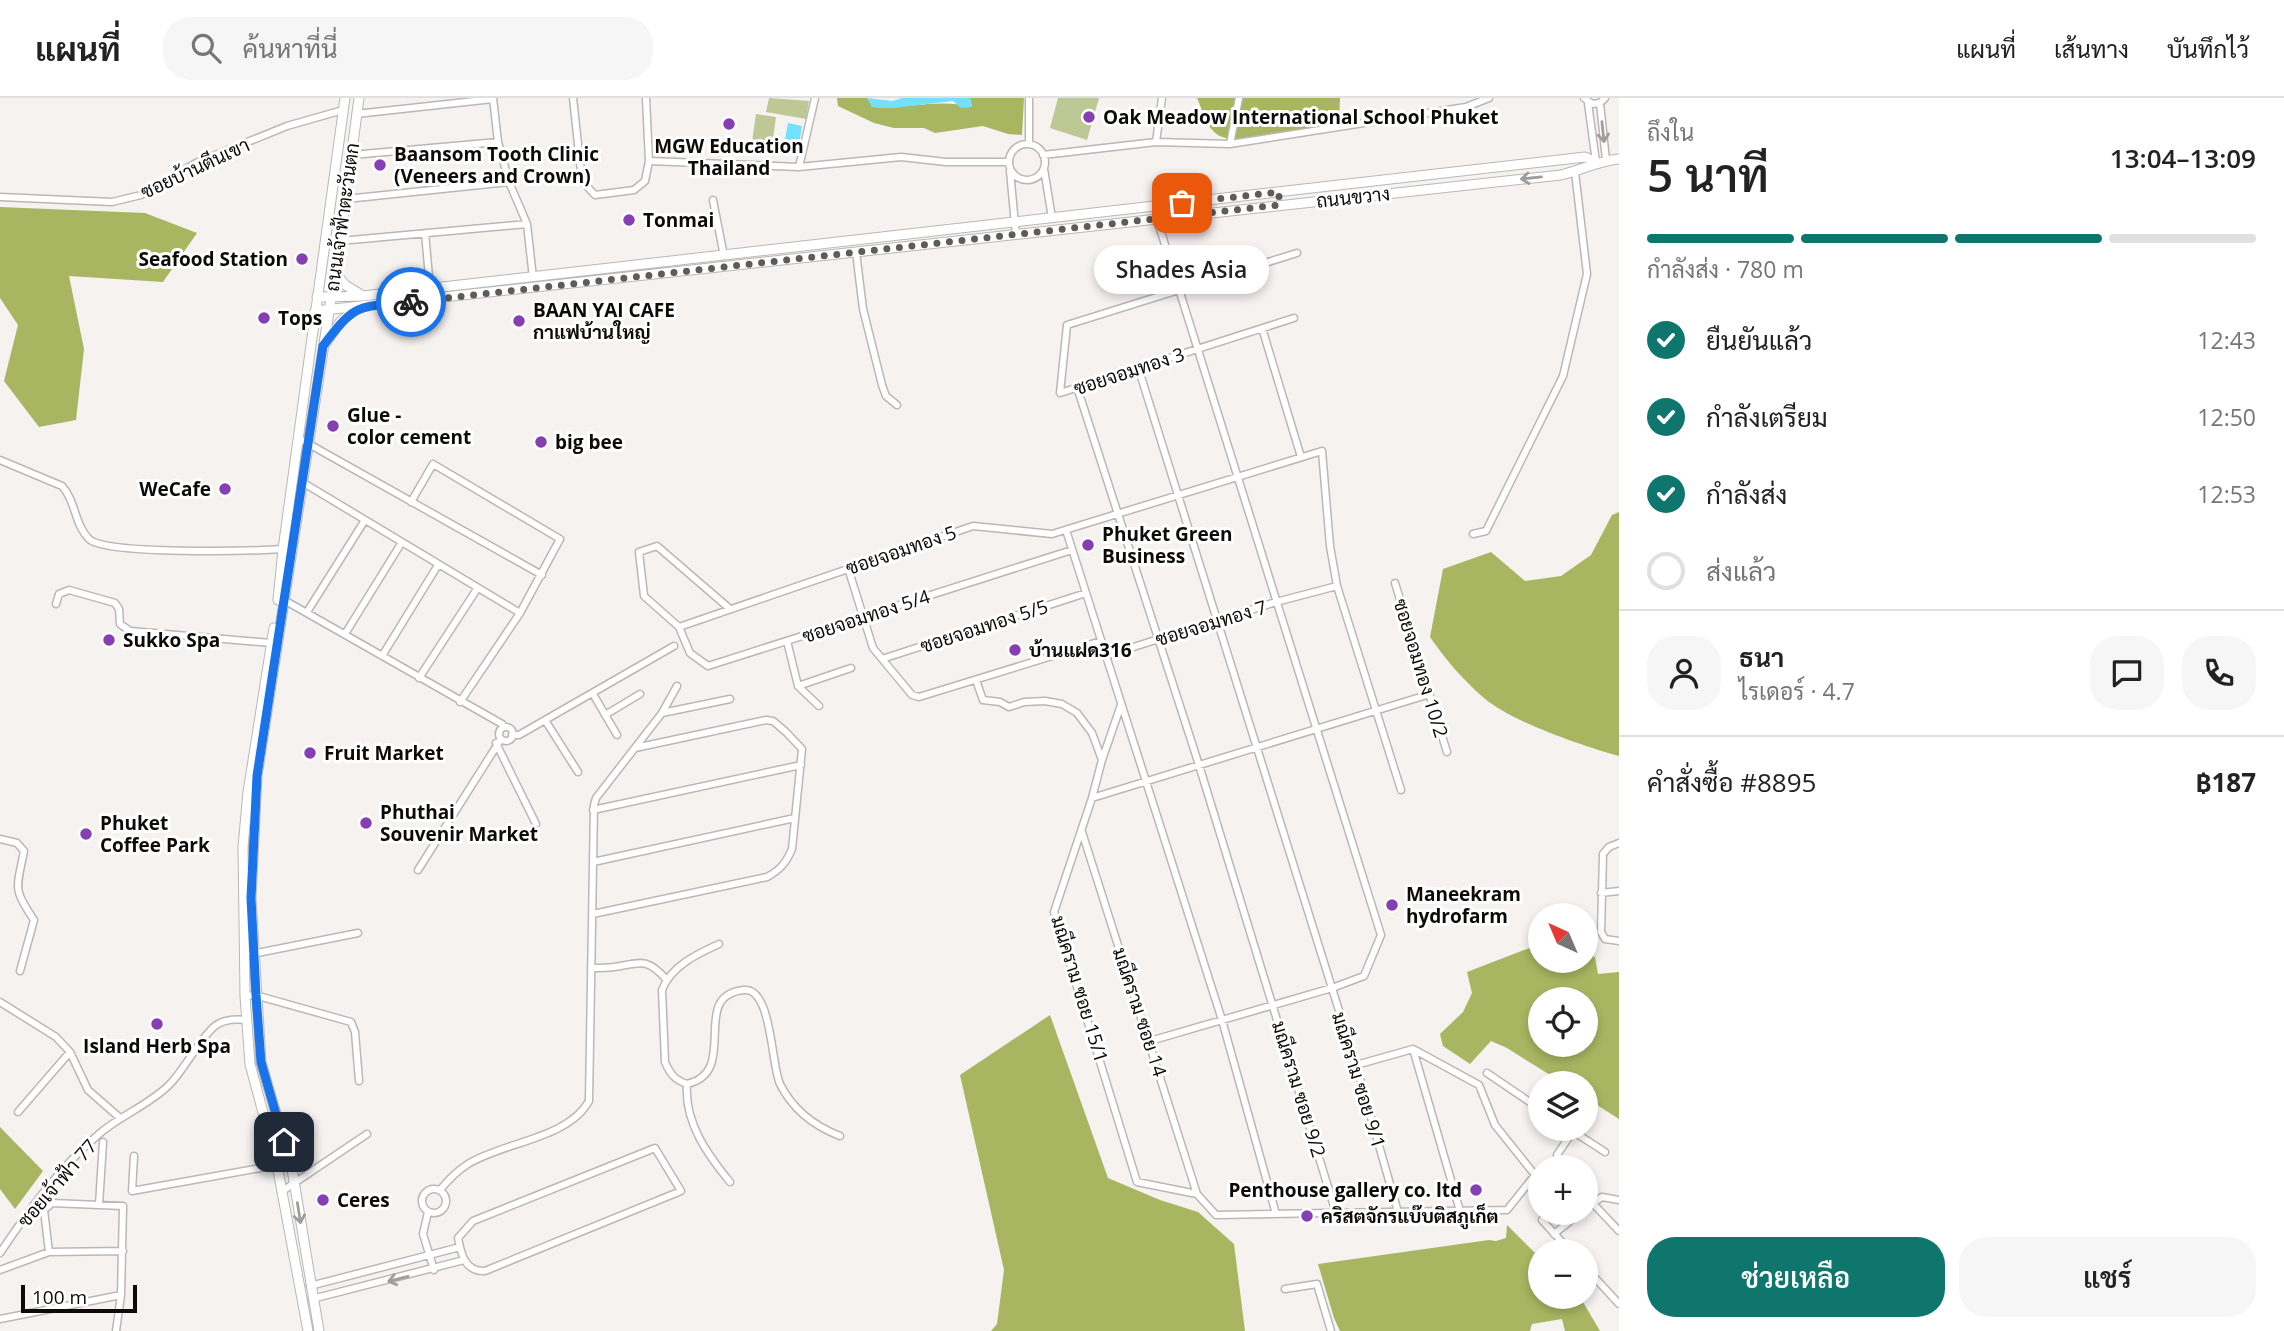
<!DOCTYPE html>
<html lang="th">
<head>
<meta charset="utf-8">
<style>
  :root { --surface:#fff; --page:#f6f6f6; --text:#222; --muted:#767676; --line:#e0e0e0; --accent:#0f766e }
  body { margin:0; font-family:"Open Sans",Sarabun,sans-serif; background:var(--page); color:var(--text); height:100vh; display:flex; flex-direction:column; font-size:26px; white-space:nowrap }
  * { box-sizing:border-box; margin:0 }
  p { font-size:23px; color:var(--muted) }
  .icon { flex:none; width:38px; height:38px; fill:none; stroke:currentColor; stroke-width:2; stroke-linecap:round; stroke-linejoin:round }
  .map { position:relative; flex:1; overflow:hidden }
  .panel { display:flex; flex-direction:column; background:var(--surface); width:665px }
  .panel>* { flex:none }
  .needle { width:46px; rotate:316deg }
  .buttons { position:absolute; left:1528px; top:805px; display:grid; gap:14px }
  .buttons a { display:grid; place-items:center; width:70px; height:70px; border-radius:50%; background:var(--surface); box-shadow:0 4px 10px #0003; font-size:35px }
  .scale { position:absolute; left:21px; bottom:18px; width:116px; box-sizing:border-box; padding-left:7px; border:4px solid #0c0b0a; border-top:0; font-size:19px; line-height:24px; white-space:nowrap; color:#0c0b0a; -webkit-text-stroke:5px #fff; paint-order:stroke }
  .pin { position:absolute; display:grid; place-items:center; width:60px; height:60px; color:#fff; margin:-30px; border-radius:14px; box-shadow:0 4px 10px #0006 }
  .courier { position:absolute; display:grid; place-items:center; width:70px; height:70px; margin:-35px; border:5px solid #1a73e8; border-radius:50%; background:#fff; color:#222; box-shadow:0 2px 9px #0007 }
  .bubble { position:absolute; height:49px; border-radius:24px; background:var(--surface); box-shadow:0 4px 10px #0003; font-size:23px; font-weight:600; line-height:49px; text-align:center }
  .head em { font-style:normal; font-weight:600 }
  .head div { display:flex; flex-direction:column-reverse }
  .head { display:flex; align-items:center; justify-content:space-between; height:119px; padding:0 28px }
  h1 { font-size:46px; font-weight:600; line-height:52px }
  .bar { display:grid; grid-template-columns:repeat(4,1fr); gap:10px 7px; align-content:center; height:84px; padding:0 28px }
  .bar i { height:9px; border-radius:5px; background:var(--line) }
  .bar .current { background:var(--accent) }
  .bar p { grid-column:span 4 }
  .line { display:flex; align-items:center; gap:18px; padding:0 28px; border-top:2px solid var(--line) }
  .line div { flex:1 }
  .round { display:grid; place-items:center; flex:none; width:74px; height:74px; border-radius:28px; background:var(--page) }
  ol { padding:0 28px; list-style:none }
  li { display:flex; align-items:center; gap:21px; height:77px }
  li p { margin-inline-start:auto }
  li .icon { padding:7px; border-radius:50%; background:var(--accent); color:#fff; stroke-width:4 }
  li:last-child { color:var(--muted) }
  li i { width:38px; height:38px; border:4px solid var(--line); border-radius:50% }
  .button { display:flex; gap:14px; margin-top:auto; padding:14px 28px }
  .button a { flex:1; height:80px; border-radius:28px; background:var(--accent); color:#fff; font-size:28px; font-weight:600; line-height:80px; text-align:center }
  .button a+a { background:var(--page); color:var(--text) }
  header { display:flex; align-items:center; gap:42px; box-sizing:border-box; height:98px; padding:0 35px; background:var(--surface); border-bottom:2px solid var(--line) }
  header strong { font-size:33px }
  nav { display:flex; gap:38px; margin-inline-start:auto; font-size:24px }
  .search { width:490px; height:63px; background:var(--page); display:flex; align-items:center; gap:18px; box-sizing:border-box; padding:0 24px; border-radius:28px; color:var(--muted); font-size:26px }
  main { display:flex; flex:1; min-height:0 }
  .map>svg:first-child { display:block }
  .green { fill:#bec894 }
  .forest { fill:#a8b662; fill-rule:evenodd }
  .water { fill:#71e1fe }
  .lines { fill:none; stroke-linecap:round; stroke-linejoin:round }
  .minor-casing { stroke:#bbb7b6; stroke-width:9 }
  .secondary-casing { stroke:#bbb7b6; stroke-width:11 }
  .minor { stroke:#fff; stroke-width:6 }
  .secondary { stroke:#fff; stroke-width:9 }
  .oneway { stroke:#9e9d9d }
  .done { stroke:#5e5c5a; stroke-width:7; stroke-dasharray:0 12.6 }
  .route { stroke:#1a73e8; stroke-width:9 }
  .poi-dot { fill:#863fb2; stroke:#fff; stroke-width:2.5 }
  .labels { text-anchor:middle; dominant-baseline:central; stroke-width:6; stroke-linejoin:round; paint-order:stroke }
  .poi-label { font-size:19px; font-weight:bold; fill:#0c0b0a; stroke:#fff; text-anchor:start }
  .street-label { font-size:19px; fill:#0c0b0a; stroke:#fff }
</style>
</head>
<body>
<header>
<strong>แผนที่</strong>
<div class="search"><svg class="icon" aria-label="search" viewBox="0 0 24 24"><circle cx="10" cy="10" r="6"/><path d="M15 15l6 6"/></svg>ค้นหาที่นี่</div>
<nav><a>แผนที่</a><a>เส้นทาง</a><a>บันทึกไว้</a></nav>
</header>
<main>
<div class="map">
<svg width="1619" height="1233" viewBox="0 0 1619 1233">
  <rect width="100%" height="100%" fill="#f5f2f0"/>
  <path class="green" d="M769,0L809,3L806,21L766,14Z
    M1058,0H1099L1087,42L1050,30Z
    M756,16L776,19L771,55L751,51Z"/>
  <path class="forest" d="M837,0H867L873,9C906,11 940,0 972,9L970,0H1024L1022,37L1008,36L983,28L935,35L924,30H894L874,25L838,8Z
    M1197,0H1340L1339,24C1333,28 1327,33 1321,35C1303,40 1232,47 1218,37C1206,29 1203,13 1197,0Z
    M0,109L145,115L197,135L163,184L69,178L84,251L76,322L39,329L4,283L18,227L0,200Z
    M1619,414V658C1583,648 1512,624 1484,600C1463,582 1446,562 1430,539L1443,471L1491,454L1525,483L1561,478L1591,457L1612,417Z
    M1540,846V863H1586V856L1595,859L1598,876L1619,874V1021L1586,1000V985H1563L1507,950L1491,943L1470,966L1443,948L1440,936L1463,914L1472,895L1467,874ZM1540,901H1586V947H1540Z
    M1050,917L1108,1080L1160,1102L1198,1114L1234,1146L1245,1233H991L997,1226L1004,1172L960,977Z
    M0,1029L43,1073L15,1111L0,1091Z
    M1507,1127L1540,1160V1199H1580L1600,1233H1565L1562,1221L1532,1226L1530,1233H1340L1334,1220L1318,1166L1489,1142L1496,1143L1506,1140Z"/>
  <path class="water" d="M867,0L892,3L902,0H970L972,9L961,10L953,3L893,10L872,9Z
    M788,25L802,28L798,54L783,52Z"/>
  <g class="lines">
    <defs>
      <path id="minor" d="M493,0L498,44L509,84L527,126L533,180
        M573,0L582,83L595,97L634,92L645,83L649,63L646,0
        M1584,0L1592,6L1600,5L1605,0
        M1588,5L1596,64
        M1600,5L1606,62
        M356,16L493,1
        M1156,44L1162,0
        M1029,46V0
        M1230,46L1239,0
        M1009 64a18 18 0 1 1 36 0a18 18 0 1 1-36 0Z
        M352,57L498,44
        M1043,57L1156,44L1230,46L1466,9L1489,0
        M649,63L799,69L901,59L946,64H1008
        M799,69L815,0
        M1044,71L1052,120
        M1010,73L1016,137
        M0,99L112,104L141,97L196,65L287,28L343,12
        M346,101L509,84
        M713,102L724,158
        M425,135L430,190
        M340,143L527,126
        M856,154L863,211L882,287L886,298L897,307
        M1294,220L1060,295L1067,227L1297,155
        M1262,230L1301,359
        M1138,269L1356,967L1398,1114
        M1077,289L1199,667L1336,1115
        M300,341L542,477
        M0,362L62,388C76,403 74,426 89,441C106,457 253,453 283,451
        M302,384L520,515
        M411,404L433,366L560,441L520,515L460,604
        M1066,432L1222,922L1276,1116
        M1473,436L1486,433L1563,278L1587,176L1575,74
        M848,470L873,550L912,597L919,599L1101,543
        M1395,485L1447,654
        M284,502L502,626L504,629
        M56,506L59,496L69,492L115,505L119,511L120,526L130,533L271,545
        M307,514L365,422
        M679,529L973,428L1052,436L1322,353L1330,448L1337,488L1401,692
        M679,529L690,555L708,568L1072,452
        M679,529L644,498L639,454L657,448L730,511
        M345,536L402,444
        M787,543L798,588L819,608
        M382,558L438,467
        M1105,558L1276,504L1337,488
        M882,561L1086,495
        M419,580L477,491
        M976,582L983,602L1000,604L1009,609L1024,604L1045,603L1062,606L1077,615L1092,635L1102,662L1092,700L1054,814L1137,1084L1197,1096L1216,1117L1507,1112L1535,1077L1495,1027L1479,987L1413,951L1356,967
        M798,588L851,570
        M593,596L617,637
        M662,615L730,601
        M605,617L640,596
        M545,622L578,674
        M499 636a7 7 0 1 1 14 0a7 7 0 1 1-14 0Z
        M512,637H519L674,548
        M496,645L536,726
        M1102,662L1121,607
        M1092,700L1430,596
        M593,712L801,667
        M1082,734L1197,1096
        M0,741L17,745L24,753C17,790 12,790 34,822L20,873
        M1619,745L1609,749L1603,756L1601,834L1605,841L1619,843
        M593,764L795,720
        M418,772L501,641
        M1601,795L1619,793
        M593,816L767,779C780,772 786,765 792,751L802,651L786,634L773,623L766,622L635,650
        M719,846C697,856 671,868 662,892L665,964C670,976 675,982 687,986C741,974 688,897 744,892C772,889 771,967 780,986C793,1012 814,1028 840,1038
        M252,856L358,835
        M591,870C599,870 607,870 614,869C641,865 646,859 666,881
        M245,898L255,897L351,924L355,934L359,983
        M0,904L56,939L70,954L88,992L120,1020
        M1150,943L1332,890L1364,878L1381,837L1157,121V108
        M1413,951L1460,1113
        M1487,975L1540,1011
        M687,986C684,1024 707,1056 730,1084
        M18,1014L70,954
        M1571,1032L1605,1054
        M655,1050L681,1093L485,1173C465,1174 461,1156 458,1140L473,1123Z
        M134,1058L132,1093L277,1067
        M1563,1069L1557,1057L1573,1033
        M422 1103a12 12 0 1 1 24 0a12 12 0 1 1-24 0Z
        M440,1092C448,1082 457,1073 468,1066C503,1044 568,1041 589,1003L594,707L596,700L662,615L677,588
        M281,1094L367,1036
        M1586,1098L1619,1133
        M99,1107L103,1044
        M1586,1110L1602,1099L1619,1102
        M428,1114L423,1136L434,1172
        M1542,1122L1570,1153
        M1554,1136L1580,1115
        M49,1154L44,1112L52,1105L123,1108L121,1197L116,1233
        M0,1155C29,1112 59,1070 99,1036C121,1017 149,1007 169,987C185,971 200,940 215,928C224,921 236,921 246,922
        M1586,1170L1619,1206
        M0,1172L49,1154L123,1153
        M310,1188L460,1149
        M1285,1191L1317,1186L1331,1233
        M312,1201L464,1162
        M0,1221L121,1197"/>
      <path id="secondary" d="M335,175L345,187L360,196
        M317,199L363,198L1585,59L1596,64
        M315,213L1561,77C1581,72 1598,63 1619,61
        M325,246L341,223L358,210
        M278,502L283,451L345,0
        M274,530L248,694L243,749L245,898L250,966L277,1067L308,1233
        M319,1233L292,1071L261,964L251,800L257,678L340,143L359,0"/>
    </defs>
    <use href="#minor" class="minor-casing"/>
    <use href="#secondary" class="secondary-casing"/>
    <use href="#minor" class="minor"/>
    <use href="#secondary" class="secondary"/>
  </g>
  <defs><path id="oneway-shaft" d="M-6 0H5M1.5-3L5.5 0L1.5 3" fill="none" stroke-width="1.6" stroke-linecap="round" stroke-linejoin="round" transform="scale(1.75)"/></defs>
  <g class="oneway">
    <use href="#oneway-shaft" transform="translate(1603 34) rotate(84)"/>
    <use href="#oneway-shaft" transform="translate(1531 80) rotate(174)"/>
    <use href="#oneway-shaft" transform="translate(299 1115) rotate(81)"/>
    <use href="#oneway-shaft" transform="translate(398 1181) rotate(166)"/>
  </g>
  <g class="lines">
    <path class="done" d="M411,204L1279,107V94L1182,105"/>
    <path class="route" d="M284,1044L261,964L256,897L251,800L257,678L323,248C356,204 358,209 411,204"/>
  </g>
  <g class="poi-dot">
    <circle cx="1089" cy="19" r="7"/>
    <circle cx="729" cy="26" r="7"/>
    <circle cx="380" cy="67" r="7"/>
    <circle cx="629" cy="122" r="7"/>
    <circle cx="302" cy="161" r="7"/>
    <circle cx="264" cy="220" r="7"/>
    <circle cx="519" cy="223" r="7"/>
    <circle cx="333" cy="328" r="7"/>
    <circle cx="541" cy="344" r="7"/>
    <circle cx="225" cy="391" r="7"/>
    <circle cx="1088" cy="447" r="7"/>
    <circle cx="109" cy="542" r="7"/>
    <circle cx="1015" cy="552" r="7"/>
    <circle cx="310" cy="655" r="7"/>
    <circle cx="366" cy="725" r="7"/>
    <circle cx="86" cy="736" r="7"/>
    <circle cx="1392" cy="807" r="7"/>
    <circle cx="157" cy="926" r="7"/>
    <circle cx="1476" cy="1092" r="7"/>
    <circle cx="323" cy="1102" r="7"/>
    <circle cx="1307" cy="1118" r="7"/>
  </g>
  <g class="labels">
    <g class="poi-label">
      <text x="1103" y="19">Oak Meadow International School Phuket</text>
      <text x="729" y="48" text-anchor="middle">MGW Education<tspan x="729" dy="22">Thailand</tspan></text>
      <text x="394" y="56">Baansom Tooth Clinic<tspan x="394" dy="22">(Veneers and Crown)</tspan></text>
      <text x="643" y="122">Tonmai</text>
      <text x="288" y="161" text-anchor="end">Seafood Station</text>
      <text x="533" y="212">BAAN YAI CAFE<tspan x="533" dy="22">กาแฟบ้านใหญ่</tspan></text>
      <text x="278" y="220">Tops</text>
      <text x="347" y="317">Glue -<tspan x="347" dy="22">color cement</tspan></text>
      <text x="555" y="344">big bee</text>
      <text x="211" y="391" text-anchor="end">WeCafe</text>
      <text x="1102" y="436">Phuket Green<tspan x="1102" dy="22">Business</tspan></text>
      <text x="123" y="542">Sukko Spa</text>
      <text x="1029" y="552">บ้านแฝด316</text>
      <text x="324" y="655">Fruit Market</text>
      <text x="380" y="714">Phuthai<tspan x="380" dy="22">Souvenir Market</tspan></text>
      <text x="100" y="725">Phuket<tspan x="100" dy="22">Coffee Park</tspan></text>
      <text x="1406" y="796">Maneekram<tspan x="1406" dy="22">hydrofarm</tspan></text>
      <text x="157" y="948" text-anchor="middle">Island Herb Spa</text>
      <text x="1462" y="1092" text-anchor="end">Penthouse gallery co. ltd</text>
      <text x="337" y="1102">Ceres</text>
      <text x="1321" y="1118">คริสตจักรแบ๊บติสภูเก็ต</text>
    </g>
    <g class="street-label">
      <text transform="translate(195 70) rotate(-25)">ซอยบ้านตีนเขา</text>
      <text transform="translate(1353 99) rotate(-6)">ถนนขวาง</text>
      <text transform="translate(342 119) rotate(-82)">ถนนเจ้าฟ้าตะวันตก</text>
      <text transform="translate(1129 273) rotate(-18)">ซอยจอมทอง 3</text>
      <text transform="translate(901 452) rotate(-19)">ซอยจอมทอง 5</text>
      <text transform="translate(866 518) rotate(-18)">ซอยจอมทอง 5/4</text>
      <text transform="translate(1211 525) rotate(-17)">ซอยจอมทอง 7</text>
      <text transform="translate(984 528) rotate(-18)">ซอยจอมทอง 5/5</text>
      <text transform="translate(1421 570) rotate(73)">ซอยจอมทอง 10/2</text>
      <text transform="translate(1080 891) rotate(73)">มณีคราม ซอย 15/1</text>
      <text transform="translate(1140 914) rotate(72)">มณีคราม ซอย 14</text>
      <text transform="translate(1359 982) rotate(73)">มณีคราม ซอย 9/1</text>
      <text transform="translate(1299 991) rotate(73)">มณีคราม ซอย 9/2</text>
      <text transform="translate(57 1085) rotate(-49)">ซอยเจ้าฟ้า 77</text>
    </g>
  </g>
</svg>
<div class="buttons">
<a><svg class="needle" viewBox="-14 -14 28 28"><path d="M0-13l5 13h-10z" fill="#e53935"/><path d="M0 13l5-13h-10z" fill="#767676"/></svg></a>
<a><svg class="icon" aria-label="locate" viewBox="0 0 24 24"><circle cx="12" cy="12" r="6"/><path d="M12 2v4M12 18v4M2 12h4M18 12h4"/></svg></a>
<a><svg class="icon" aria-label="layers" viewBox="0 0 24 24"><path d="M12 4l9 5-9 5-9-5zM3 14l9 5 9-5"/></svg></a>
<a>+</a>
<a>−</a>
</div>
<div class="scale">100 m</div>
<div class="pin" style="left:1182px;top:105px;background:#ea580c"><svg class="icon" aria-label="bag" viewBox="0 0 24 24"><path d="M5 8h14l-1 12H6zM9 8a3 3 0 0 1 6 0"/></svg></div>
<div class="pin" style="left:284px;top:1044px;background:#1f2937"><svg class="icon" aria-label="home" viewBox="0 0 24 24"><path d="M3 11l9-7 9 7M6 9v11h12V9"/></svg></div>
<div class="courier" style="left:411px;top:204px"><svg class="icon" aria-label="bike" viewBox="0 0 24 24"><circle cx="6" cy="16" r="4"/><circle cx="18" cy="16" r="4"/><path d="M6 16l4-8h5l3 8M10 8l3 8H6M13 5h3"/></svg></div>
<div class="bubble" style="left:1094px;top:147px;width:175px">Shades Asia</div>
</div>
<section class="panel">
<div class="head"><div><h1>5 นาที</h1><p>ถึงใน</p></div><em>13:04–13:09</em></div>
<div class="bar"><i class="current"></i><i class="current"></i><i class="current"></i><i></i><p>กำลังส่ง · 780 m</p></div>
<ol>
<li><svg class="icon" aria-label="check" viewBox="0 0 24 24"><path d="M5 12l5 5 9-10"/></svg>ยืนยันแล้ว<p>12:43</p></li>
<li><svg class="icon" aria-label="check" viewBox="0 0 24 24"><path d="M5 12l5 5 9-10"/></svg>กำลังเตรียม<p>12:50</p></li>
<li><svg class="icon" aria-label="check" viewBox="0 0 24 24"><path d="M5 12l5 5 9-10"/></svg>กำลังส่ง<p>12:53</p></li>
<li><i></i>ส่งแล้ว</li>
</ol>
<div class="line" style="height:126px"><a class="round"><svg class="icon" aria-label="person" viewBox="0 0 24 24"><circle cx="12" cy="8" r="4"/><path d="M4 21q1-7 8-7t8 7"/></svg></a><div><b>ธนา</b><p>ไรเดอร์ · 4.7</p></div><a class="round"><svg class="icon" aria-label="chat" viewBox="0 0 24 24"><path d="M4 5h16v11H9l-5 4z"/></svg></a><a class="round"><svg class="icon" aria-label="phone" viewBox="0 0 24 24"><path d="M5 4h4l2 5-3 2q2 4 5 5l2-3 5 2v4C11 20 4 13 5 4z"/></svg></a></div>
<div class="line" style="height:91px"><div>คำสั่งซื้อ #8895</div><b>฿187</b></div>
<div class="button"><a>ช่วยเหลือ</a><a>แชร์</a></div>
</section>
</main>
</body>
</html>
